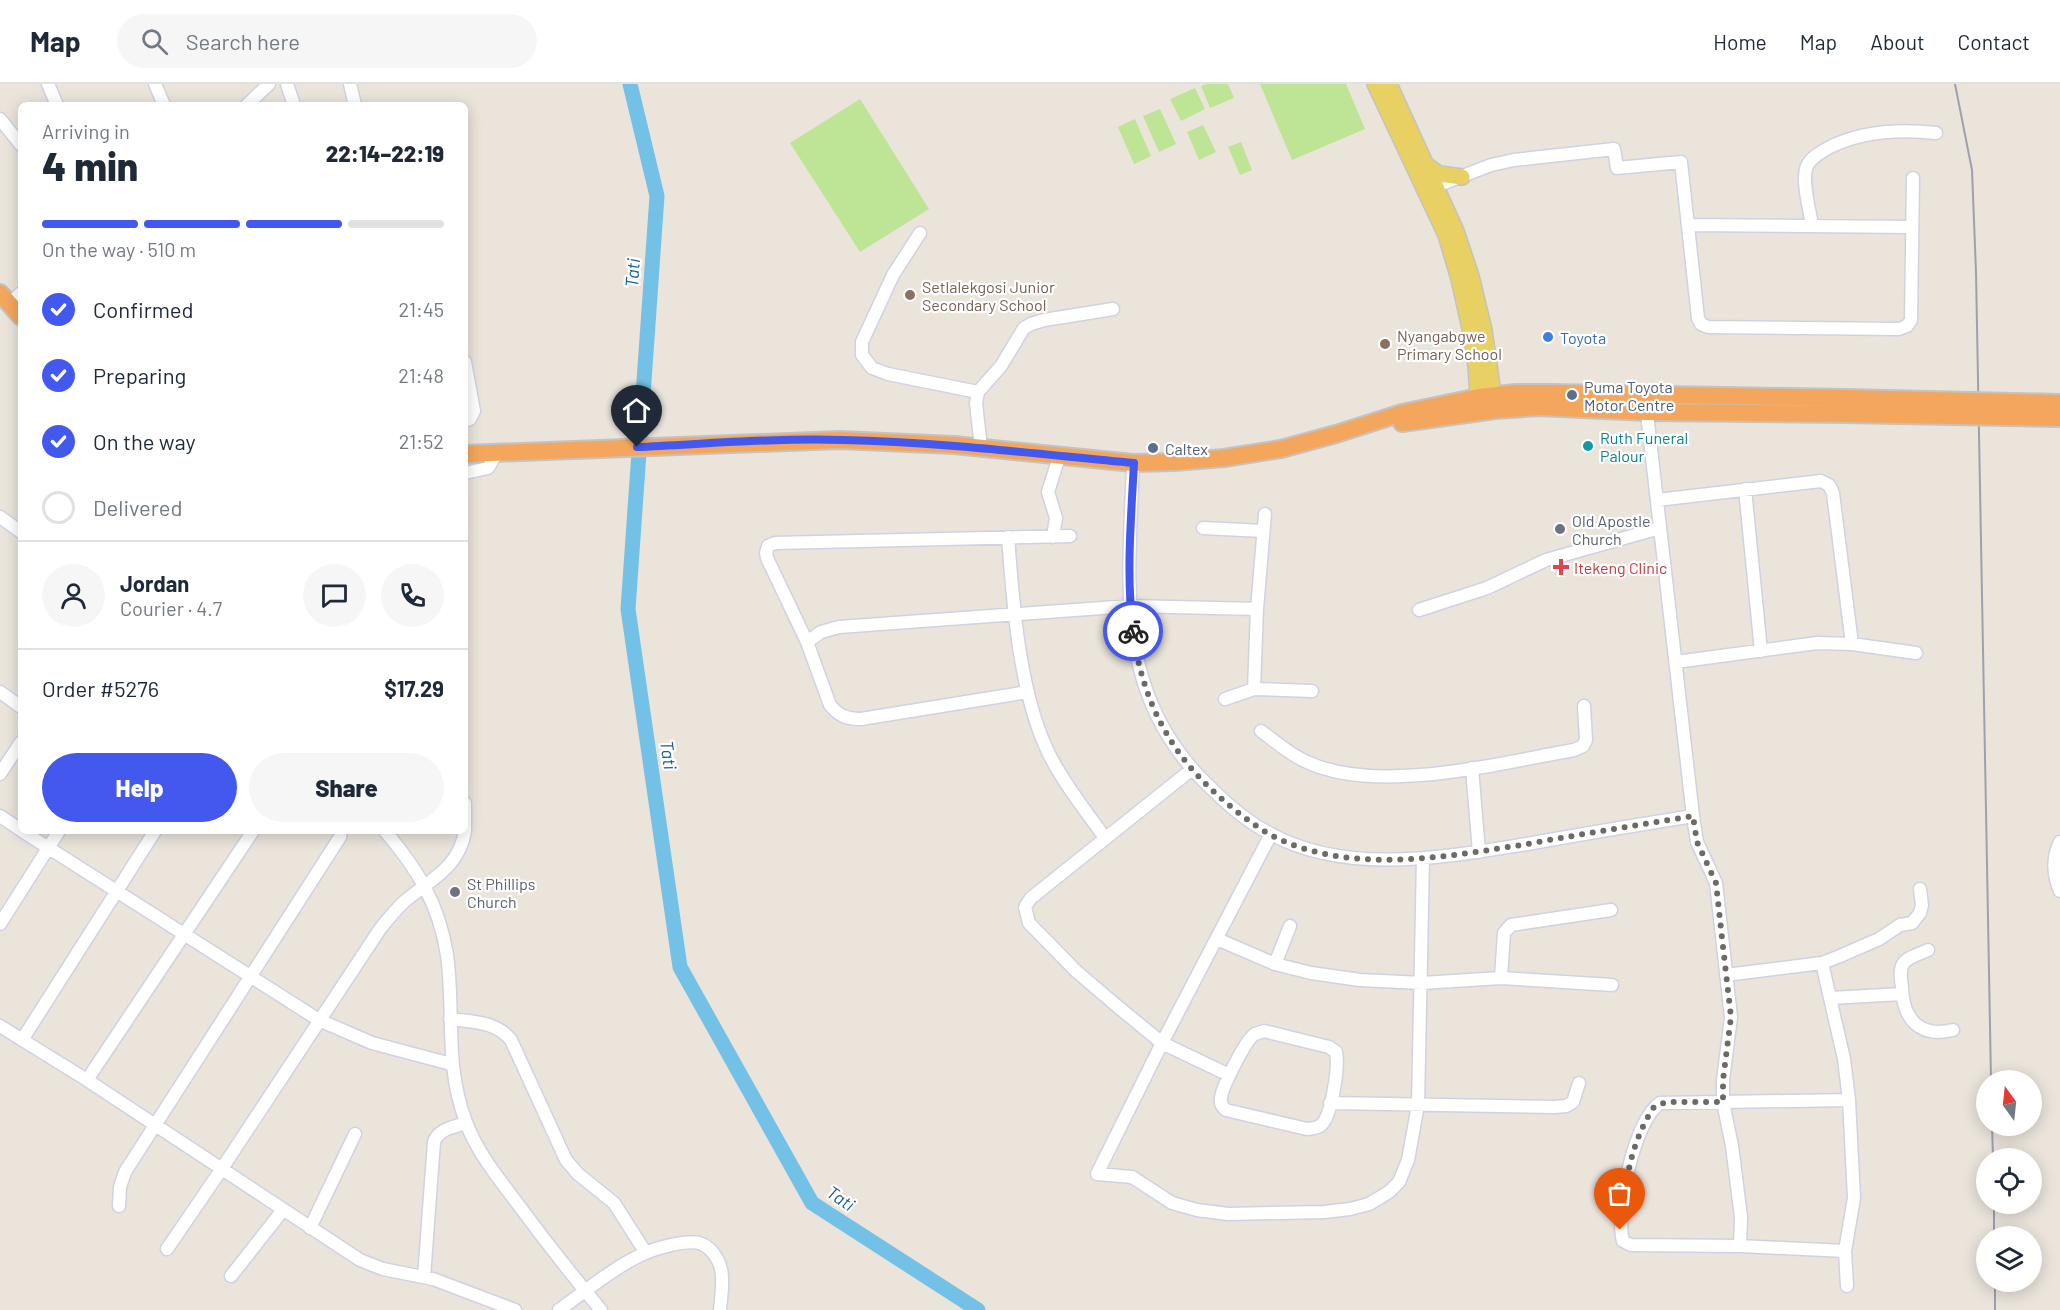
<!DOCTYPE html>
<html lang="en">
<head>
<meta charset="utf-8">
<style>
  :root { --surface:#fff; --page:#f6f6f7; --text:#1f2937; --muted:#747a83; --line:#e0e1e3; --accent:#4358ee }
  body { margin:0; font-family:Barlow,sans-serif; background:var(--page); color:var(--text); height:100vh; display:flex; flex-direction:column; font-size:22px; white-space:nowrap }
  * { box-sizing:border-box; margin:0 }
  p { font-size:20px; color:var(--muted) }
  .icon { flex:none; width:33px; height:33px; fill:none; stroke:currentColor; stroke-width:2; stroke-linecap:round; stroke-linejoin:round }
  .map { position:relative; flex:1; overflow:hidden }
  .side { position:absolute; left:18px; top:18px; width:450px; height:732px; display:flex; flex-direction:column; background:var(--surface); border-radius:9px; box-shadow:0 3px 15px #0003 }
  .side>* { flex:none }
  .needle { width:39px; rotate:345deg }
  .controls { position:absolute; left:1976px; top:986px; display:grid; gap:12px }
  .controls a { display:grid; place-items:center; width:66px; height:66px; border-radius:50%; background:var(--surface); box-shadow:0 3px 15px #0003; font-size:30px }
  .pin { position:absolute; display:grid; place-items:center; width:51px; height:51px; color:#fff; margin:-62px -26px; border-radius:50% 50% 50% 0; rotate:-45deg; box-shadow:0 0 6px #0007 }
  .pin .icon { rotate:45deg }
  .courier { position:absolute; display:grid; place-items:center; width:60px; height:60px; margin:-30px; border:4px solid #4358ee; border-radius:50%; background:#fff; color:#222; box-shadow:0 2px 8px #0007 }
  .headline em { font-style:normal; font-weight:800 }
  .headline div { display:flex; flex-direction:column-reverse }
  .headline { display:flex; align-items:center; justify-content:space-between; height:102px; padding:0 24px }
  h1 { font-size:39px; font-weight:800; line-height:45px }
  .bar { display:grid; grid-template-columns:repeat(4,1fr); gap:9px 6px; align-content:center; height:72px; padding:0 24px }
  .bar i { height:8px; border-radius:4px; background:var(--line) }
  .bar .active { background:var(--accent) }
  .bar p { grid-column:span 4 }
  .line { display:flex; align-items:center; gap:15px; padding:0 24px; border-top:2px solid var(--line) }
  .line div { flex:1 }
  .round { display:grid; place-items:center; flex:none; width:63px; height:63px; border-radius:32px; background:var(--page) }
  ol { padding:0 24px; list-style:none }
  li { display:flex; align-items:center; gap:18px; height:66px }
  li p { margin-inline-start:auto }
  li .icon { padding:6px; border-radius:50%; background:var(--accent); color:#fff; stroke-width:4 }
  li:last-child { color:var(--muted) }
  li i { width:33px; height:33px; border:3px solid var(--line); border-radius:50% }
  .button { display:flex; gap:12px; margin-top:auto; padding:12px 24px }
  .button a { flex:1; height:69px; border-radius:36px; background:var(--accent); color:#fff; font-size:24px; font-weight:800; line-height:69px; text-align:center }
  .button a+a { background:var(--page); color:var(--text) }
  header { display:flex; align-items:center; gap:36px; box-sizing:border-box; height:84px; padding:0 30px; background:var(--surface); border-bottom:2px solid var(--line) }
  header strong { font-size:28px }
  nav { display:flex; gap:33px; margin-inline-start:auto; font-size:21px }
  .search { width:420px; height:54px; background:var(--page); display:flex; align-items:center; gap:15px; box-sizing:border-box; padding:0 21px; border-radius:33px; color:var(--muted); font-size:22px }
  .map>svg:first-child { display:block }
  .pitch { fill:#bee596 }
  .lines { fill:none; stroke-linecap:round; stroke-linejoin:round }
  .river { stroke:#73c1e7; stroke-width:15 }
  .minor-casing { stroke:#d0d2e1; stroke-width:15 }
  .major-casing { stroke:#c3c3c3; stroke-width:18 }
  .highway-casing { stroke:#c3c3c3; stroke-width:20 }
  .minor { stroke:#fff; stroke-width:12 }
  .major { stroke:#e8d162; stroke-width:15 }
  .highway { stroke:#f4a75c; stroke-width:16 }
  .rail { stroke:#9ea0b2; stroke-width:2 }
  .highway-bridge-casing { stroke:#c3c3c3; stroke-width:20; stroke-linecap:butt }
  .highway-bridge { stroke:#f4a75c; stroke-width:16 }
  .done { stroke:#6c6a67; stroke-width:6; stroke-dasharray:0 10.8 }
  .route { stroke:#4358ee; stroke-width:8 }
  .education-dot { fill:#8d6e63; stroke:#fff; stroke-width:2 }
  .shop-dot { fill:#3f7fe0; stroke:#fff; stroke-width:2 }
  .service-dot { fill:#5c6f8a; stroke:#fff; stroke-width:2 }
  .culture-dot { fill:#0f9aa8; stroke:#fff; stroke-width:2 }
  .worship-dot { fill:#6b7280; stroke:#fff; stroke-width:2 }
  .health-dot { fill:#e0444e; stroke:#fff; stroke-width:2 }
  .labels { text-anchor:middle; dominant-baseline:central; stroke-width:4.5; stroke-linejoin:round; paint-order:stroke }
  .education-label { font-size:16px; fill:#785e54; stroke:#fff; text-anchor:start }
  .shop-label { font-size:16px; fill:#366cbe; stroke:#fff; text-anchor:start }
  .service-label { font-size:16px; fill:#4e5e75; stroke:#fff; text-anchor:start }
  .culture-label { font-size:16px; fill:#0d838f; stroke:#fff; text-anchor:start }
  .worship-label { font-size:16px; fill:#5b616d; stroke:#fff; text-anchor:start }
  .health-label { font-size:16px; fill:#be3a42; stroke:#fff; text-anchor:start }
  .water-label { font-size:18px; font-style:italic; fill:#155e90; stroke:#fff }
</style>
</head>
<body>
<header>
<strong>Map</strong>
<div class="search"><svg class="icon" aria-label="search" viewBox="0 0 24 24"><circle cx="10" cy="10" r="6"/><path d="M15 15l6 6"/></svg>Search here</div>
<nav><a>Home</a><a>Map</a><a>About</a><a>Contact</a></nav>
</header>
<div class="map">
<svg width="2060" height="1226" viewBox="0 0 2060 1226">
  <rect width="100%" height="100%" fill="#eae4db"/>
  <path class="pitch" d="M1207,0H1228L1234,14L1210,24L1201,2Z
    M1260,0H1346L1365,45L1292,76Z
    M1195,4L1205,25L1181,37L1170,15Z
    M860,15L929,125L860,168L790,59Z
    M1160,25L1176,60L1159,68L1143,32Z
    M1135,35L1151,72L1134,80L1118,43Z
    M1203,41L1216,68L1199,76L1187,48Z
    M1241,58L1252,86L1240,91L1228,63Z"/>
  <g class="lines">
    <path class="river" d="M630,0L657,112L628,525L680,883L812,1119L978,1226"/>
    <defs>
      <path id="minor" d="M48,0L57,21
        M155,0L164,21
        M287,0L294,21
        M350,0L355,21
        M247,21L269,0
        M0,35L21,61
        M1429,105L1491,81L1514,76L1614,65L1617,84L1681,78L1698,234L1701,240L1708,243L1899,245L1907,242L1911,236L1913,94
        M1688,141L1912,143
        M1812,142C1810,126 1801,96 1807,82C1811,73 1820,69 1828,64C1861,47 1900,45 1936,49
        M920,149L893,191L862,258V271L872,284L888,290L978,308
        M9,220L21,209
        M465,278L474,327L470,335L465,337
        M1646,321L1693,732L1697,758L1716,799L1731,933L1723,996V1018L1732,1062L1741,1133L1740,1162
        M981,364L976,319L978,308L1001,282L1024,244L1031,240L1044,236L1113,225
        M1133,379C1131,443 1124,510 1137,573C1148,625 1173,669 1212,705C1229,722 1248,738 1269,749C1346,792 1445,773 1527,760C1582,750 1637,741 1693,732
        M465,389L488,384L497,369
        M1745,405L1761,567
        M1657,416L1821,397L1829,401L1833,409L1852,560
        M0,433L21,448
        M1203,444L1263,447
        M1008,453C1013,520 1019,609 1049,670C1064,700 1086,727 1105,754
        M1053,453L1056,434L1048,408L1059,373
        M1419,526L1487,504L1546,476L1660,444
        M807,558L767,474L766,469L768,462L775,459L1070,452
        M1676,578L1817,559L1852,560L1916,569
        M1254,605L1257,525L1265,430
        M0,608L21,623
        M1028,608L861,635C847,635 839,632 830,621L807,558L821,548L839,543L1130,522L1257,525
        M1225,615L1254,605L1312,607
        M1261,647C1276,658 1290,671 1307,678C1378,711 1499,679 1574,666L1583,662L1586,656L1584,622
        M1472,684L1479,768
        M1191,686L1031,814L1025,823L1029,839L1076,887L1117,922L1162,959L1229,991
        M0,690L21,658
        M465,719V746
        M0,732L21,746
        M22,747L319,936L372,959L451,980
        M385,747C418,786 439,820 447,871C455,929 444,980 466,1038C476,1066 496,1091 514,1115C542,1153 571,1190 601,1226
        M1271,750L1162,959L1097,1090L1132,1093L1172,1119L1197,1126L1228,1130L1324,1128L1350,1125L1369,1120L1389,1108L1399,1098L1408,1076L1418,1021L1423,775
        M2060,758C2052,773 2053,791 2060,807
        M0,840L59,747
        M1217,855L1275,880L1311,889L1360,896L1422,899L1501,894L1612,901
        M1928,866C1920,870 1907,873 1903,880C1899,887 1901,896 1902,903C1903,936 1920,954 1953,946
        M1822,879L1844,975L1849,1016L1854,1114L1845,1167L1847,1202
        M1275,880L1290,842
        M1726,891L1822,879L1840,872L1879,855L1900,841L1912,839L1920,829L1922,821L1920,805
        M1501,894L1504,849L1511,841L1611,826
        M1831,914L1902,910
        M450,935C472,938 496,937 511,956L566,1076L578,1090L614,1119L646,1169
        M0,942L87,996L360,1176L383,1185L433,1195L515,1226
        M1264,947L1329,963L1336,968C1339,982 1332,1032 1321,1041C1317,1045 1312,1044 1307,1045L1226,1026C1222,1023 1220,1019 1221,1014C1222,1003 1246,955 1255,950C1255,950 1264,947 1264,947Z
        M22,956L155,747
        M87,996L253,747
        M1330,1019L1555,1023L1566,1022L1573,1018L1579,999
        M119,1122L120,1103L125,1088L340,753L341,747
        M310,1144L355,1050
        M167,1165L221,1086L380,845C388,835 396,825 405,817C431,795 459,784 465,747
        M1845,1167L1740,1162L1631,1161L1623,1157C1615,1129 1634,1036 1660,1019L1849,1016
        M231,1192L283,1126
        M424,1193L434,1058C438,1045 454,1043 466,1039
        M559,1226C583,1209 613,1184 639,1172C652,1165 689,1154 702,1160C711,1164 719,1175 721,1185C724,1198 721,1213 720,1226"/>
      <path id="major" d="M1375,0L1446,151L1459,195L1471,249L1476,282L1479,325
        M1389,0L1456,147L1471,192L1484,246L1495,323
        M1425,80L1439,90L1462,93"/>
      <path id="highway" d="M0,209L21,233
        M1402,339L1495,326L1539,323L1647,328L1845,330
        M465,370L839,356L954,361L1133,379L1174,378L1224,374L1281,365L1336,350L1402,329L1479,313L1516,309H1551L1846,314"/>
    </defs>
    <use href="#minor" class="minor-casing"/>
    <use href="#major" class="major-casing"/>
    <use href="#highway" class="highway-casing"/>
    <use href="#minor" class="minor"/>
    <use href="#major" class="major"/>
    <use href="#highway" class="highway"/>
    <path class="rail" d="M1955,0L1972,86L1976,188L1991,996
      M1992,1041L1993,1074
      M1994,1119V1152
      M1995,1197V1226"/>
    <defs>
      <path id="highway-bridge" d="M1846,314L2060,319
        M1845,330L2060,334"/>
    </defs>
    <use href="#highway-bridge" class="highway-bridge-casing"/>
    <use href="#highway-bridge" class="highway-bridge"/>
  </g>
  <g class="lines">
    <path class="done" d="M1133,547C1141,610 1166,663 1212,706C1229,722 1249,738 1269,750C1347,792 1445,773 1527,760C1582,750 1637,741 1693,732L1697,758L1716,799L1722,854L1731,933L1723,996V1018H1666L1654,1023C1629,1061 1625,1102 1620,1146"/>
    <path class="route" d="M637,363C705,360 774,354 843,356C940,358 1037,370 1134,379C1131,435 1126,491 1133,547"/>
  </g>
  <g class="education-dot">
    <circle cx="910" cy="211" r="6"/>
    <circle cx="1385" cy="260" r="6"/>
  </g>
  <circle class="shop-dot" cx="1548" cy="253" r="6"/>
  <g class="service-dot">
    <circle cx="1572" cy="311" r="6"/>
    <circle cx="1153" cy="364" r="6"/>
  </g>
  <circle class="culture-dot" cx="1588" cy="362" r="6"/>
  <g class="worship-dot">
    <circle cx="1560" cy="445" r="6"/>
    <circle cx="455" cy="808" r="6"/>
  </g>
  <path class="health-dot" d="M1558 474h6v6h6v6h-6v6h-6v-6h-6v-6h6z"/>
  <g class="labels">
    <g class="education-label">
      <text x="922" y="202">Setlalekgosi Junior<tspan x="922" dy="18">Secondary School</tspan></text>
      <text x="1397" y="251">Nyangabgwe<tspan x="1397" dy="18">Primary School</tspan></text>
    </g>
    <g class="shop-label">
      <text x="1560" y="253">Toyota</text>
    </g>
    <g class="service-label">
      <text x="1584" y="302">Puma Toyota<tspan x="1584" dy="18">Motor Centre</tspan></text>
      <text x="1165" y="364">Caltex</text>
    </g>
    <g class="culture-label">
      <text x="1600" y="353">Ruth Funeral<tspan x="1600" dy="18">Palour</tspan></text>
    </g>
    <g class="worship-label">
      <text x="1572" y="436">Old Apostle<tspan x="1572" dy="18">Church</tspan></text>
      <text x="467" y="799">St Phillips<tspan x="467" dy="18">Church</tspan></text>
    </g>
    <g class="health-label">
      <text x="1574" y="483">Itekeng Clinic</text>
    </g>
    <g class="water-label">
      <text transform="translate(632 189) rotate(-86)">Tati</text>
      <text transform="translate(669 671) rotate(82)">Tati</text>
      <text transform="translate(841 1114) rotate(34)">Tati</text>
    </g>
  </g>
</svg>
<div class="controls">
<a><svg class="needle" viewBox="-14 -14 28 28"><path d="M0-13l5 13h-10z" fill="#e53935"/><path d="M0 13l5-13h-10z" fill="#747a83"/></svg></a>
<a><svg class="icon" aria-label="locate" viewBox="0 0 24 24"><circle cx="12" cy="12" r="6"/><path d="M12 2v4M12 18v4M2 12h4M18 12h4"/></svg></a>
<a><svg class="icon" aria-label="layers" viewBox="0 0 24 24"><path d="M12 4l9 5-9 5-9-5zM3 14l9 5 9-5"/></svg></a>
</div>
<div class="pin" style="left:1620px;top:1146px;background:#ea580c"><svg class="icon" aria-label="bag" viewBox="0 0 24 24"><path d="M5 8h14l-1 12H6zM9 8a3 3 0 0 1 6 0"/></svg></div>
<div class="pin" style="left:637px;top:363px;background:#1f2937"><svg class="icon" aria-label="home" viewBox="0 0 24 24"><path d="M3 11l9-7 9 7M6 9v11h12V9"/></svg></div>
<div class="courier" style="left:1133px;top:547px"><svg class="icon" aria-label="bike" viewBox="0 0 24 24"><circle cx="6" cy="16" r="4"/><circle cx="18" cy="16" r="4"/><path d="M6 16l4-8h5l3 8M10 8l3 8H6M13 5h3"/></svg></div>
<section class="side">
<div class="headline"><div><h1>4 min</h1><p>Arriving in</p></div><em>22:14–22:19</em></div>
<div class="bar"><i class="active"></i><i class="active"></i><i class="active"></i><i></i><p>On the way · 510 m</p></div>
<ol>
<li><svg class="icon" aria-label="check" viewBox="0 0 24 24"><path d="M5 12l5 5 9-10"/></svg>Confirmed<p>21:45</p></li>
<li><svg class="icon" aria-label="check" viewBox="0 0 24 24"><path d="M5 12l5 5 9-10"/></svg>Preparing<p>21:48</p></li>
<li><svg class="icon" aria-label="check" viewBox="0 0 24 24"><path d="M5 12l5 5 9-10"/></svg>On the way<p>21:52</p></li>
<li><i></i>Delivered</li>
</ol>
<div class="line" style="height:108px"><a class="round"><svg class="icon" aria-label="person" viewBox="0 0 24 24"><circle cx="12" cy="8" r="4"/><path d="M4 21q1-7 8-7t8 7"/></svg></a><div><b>Jordan</b><p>Courier · 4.7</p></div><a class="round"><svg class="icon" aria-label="chat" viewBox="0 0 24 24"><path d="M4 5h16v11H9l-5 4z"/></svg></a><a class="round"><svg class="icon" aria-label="phone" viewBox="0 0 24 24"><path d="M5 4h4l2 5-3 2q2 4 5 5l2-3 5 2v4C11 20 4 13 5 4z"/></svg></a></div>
<div class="line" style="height:78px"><div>Order #5276</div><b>$17.29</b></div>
<div class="button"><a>Help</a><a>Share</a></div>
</section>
</div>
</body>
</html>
